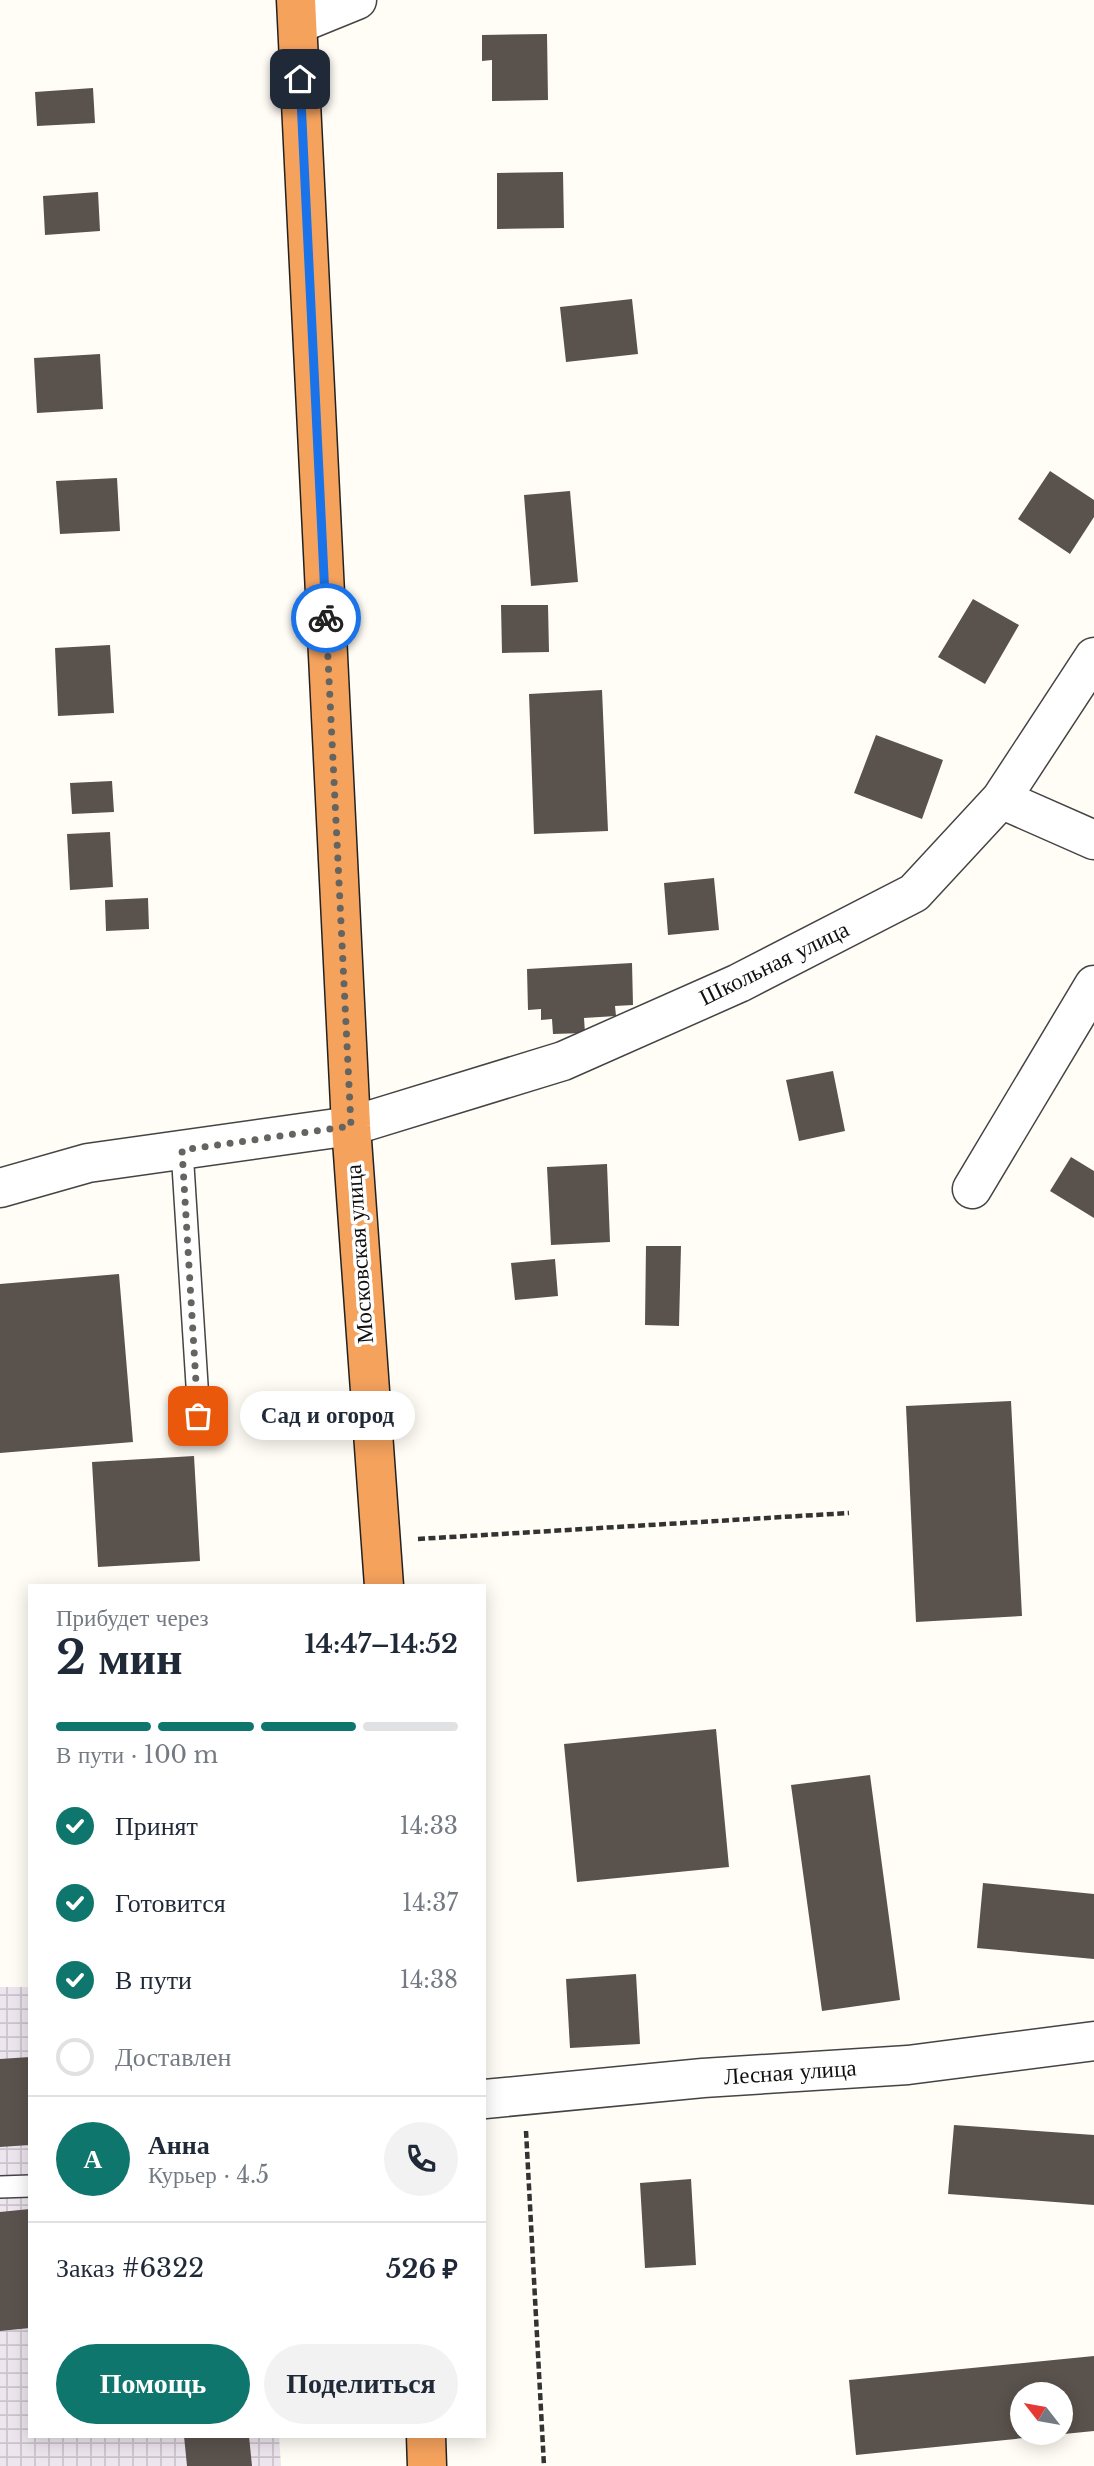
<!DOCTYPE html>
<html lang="ru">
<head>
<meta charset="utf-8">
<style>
  :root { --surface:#fff; --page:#f2f2f3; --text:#1f2937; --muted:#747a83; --line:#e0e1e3; --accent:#0f766e }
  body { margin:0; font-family:"Libre Baskerville",serif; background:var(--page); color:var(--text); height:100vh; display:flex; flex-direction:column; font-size:26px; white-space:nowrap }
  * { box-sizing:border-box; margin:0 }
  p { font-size:23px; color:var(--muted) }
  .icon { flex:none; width:38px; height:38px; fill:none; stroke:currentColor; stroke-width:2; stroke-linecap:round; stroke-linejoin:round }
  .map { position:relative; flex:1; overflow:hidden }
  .sheet { position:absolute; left:28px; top:1584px; width:458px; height:854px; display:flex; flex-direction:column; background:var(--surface); border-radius:0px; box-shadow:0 4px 18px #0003 }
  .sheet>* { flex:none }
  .needle { width:46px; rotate:301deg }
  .controls { position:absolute; left:1010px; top:2382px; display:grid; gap:14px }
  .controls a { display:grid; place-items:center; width:63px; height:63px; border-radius:50%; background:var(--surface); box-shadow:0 4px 18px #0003; font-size:35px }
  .pin { position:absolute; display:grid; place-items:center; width:60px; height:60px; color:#fff; margin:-30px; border-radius:14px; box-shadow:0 4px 10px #0006 }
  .courier { position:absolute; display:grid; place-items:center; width:70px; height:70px; margin:-35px; border:5px solid #1a73e8; border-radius:50%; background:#fff; color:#222; box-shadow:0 2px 9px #0007 }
  .bubble { position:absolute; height:49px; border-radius:24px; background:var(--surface); box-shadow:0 4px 18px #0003; font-size:23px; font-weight:800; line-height:49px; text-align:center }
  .summary em { font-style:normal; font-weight:800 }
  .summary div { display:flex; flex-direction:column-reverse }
  .summary { display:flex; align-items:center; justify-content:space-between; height:119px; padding:0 28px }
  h1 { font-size:46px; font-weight:800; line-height:52px }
  .bar { display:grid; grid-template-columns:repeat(4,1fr); gap:10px 7px; align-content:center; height:84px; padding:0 28px }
  .bar i { height:9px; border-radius:5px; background:var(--line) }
  .bar .selected { background:var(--accent) }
  .bar p { grid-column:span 4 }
  .line { display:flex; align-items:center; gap:18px; padding:0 28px; border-top:2px solid var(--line) }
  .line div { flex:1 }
  .round { display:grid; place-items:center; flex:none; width:74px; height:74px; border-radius:37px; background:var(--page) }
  ol { padding:0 28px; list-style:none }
  li { display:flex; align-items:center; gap:21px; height:77px }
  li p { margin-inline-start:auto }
  li .icon { padding:7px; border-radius:50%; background:var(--accent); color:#fff; stroke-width:4 }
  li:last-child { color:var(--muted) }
  li i { width:38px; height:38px; border:4px solid var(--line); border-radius:50% }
  .primary-button { display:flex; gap:14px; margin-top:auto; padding:14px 28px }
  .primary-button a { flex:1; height:80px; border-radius:42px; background:var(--accent); color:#fff; font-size:28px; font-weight:800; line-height:80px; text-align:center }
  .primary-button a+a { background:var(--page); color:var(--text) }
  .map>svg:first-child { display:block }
  .industrial { fill:url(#industrial-grid) }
  .building { fill:#5a524d; fill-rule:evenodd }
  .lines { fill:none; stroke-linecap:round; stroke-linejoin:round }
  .lane-casing { stroke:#444; stroke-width:24 }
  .street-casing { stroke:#444; stroke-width:41 }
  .highway-casing { stroke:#222; stroke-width:41 }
  .path { stroke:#333; stroke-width:4.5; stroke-dasharray:7 3.5; stroke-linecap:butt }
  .lane { stroke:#fff; stroke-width:21 }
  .street { stroke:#fff; stroke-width:38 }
  .highway { stroke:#f5a25d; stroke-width:38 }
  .done { stroke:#646461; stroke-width:7; stroke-dasharray:0 12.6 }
  .route { stroke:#1a73e8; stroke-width:9 }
  .labels { text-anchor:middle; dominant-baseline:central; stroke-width:7; stroke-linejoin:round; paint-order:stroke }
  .street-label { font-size:23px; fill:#111; stroke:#fff }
</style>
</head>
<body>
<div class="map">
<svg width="1094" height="2466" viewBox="0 0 1094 2466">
  <defs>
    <pattern id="industrial-grid" width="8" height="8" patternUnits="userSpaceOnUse" patternTransform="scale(1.75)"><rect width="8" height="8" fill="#eee6ef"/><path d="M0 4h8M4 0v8" fill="none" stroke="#cbc4cc"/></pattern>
  </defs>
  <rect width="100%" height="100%" fill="#fffdf5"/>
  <path class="industrial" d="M0,1987H30V2436H279L281,2466H0Z"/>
  <path class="building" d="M547,34L548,100L492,101V60L482,61V35Z
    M93,88L95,123L37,126L35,92Z
    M563,172L564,228L497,229V173Z
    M98,192L100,231L45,235L43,196Z
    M632,299L638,354L566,362L560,307Z
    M100,354L103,409L37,413L34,358Z
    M1050,471L1094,500V517L1070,554L1018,519Z
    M117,478L120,531L60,534L56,481Z
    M570,491L578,582L531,586L524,495Z
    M973,599L1019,625L985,684L938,657Z
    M501,605H548L549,652L502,653Z
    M110,645L114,713L58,716L55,648Z
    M602,690L608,831L534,834L529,694Z
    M876,735L943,760L922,819L854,793Z
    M112,781L114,812L72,814L70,783Z
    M110,832L113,887L70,890L67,834Z
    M714,878L719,930L668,935L664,883Z
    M148,898L149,929L106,931L105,900Z
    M632,963L633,1005L615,1006L616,1016L584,1018L585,1033L553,1034L552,1019L541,1020V1009L528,1010L527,969Z
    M833,1071L845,1131L799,1141L786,1080Z
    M1071,1157L1094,1171V1218L1050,1191Z
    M607,1164L610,1242L551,1245L547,1167Z
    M646,1246H681L679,1326L645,1325Z
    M555,1259L558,1296L515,1300L511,1263Z
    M119,1274L133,1442L0,1453V1284Z
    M1011,1401L1022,1616L916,1622L906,1406Z
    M194,1456L200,1561L98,1567L92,1462Z
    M716,1729L729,1867L577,1882L564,1744Z
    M870,1775L900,2000L822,2011L791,1785Z
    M983,1883L1094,1894V1959L977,1948Z
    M636,1974L640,2044L570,2048L566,1979Z
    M30,2057V2145L0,2147V2059Z
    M954,2125L1094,2135V2205L948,2194Z
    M691,2179L696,2265L645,2268L640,2183Z
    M30,2209V2328L0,2331V2212Z
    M1094,2356V2431L856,2455L849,2380ZM1022,2394H1060V2433L1022,2432Z
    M184,2436H249L252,2466H187Z"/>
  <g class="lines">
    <defs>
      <path id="lane" d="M182,1150L199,1416
        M0,2187L30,2186"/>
      <path id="street" d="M298,24L357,0
        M1001,799L1094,840
        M0,1188L88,1163L351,1126L563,1061L739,983L914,893L1001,799L1094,657
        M972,1189L1094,985
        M485,2099L703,2078L908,2065L1094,2041"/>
      <path id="highway" d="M296,0L351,1126L384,1586
        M426,2436L427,2466"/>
    </defs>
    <use href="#lane" class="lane-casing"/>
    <use href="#street" class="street-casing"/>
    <use href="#highway" class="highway-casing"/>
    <path class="path" d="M418,1539L849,1513
      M526,2131L544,2466"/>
    <use href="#lane" class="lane"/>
    <use href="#street" class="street"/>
    <use href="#highway" class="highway"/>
  </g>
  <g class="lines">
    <path class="done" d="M198,1416L182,1150L351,1126L326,618"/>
    <path class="route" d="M300,79L326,618"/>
  </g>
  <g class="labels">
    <g class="street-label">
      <text transform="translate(774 963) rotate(-26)">Школьная улица</text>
      <text transform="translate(359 1254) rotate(-94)">Московская улица</text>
      <text transform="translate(790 2072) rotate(-4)">Лесная улица</text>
    </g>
  </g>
</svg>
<div class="controls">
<a><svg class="needle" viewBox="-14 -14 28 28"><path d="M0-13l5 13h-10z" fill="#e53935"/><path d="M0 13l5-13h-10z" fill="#747a83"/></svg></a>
</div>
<div class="pin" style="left:198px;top:1416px;background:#ea580c"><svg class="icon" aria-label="bag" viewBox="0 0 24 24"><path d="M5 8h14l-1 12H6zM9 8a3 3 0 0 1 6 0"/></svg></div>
<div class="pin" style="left:300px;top:79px;background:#1f2937"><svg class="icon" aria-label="home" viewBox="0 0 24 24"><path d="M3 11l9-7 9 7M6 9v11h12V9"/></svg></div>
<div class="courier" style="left:326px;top:618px"><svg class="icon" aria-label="bike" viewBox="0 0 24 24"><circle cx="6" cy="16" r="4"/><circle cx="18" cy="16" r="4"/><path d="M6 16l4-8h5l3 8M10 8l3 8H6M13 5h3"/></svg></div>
<div class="bubble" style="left:240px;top:1391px;width:175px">Сад и огород</div>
<section class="sheet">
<div class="summary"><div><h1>2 мин</h1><p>Прибудет через</p></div><em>14:47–14:52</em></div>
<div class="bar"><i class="selected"></i><i class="selected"></i><i class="selected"></i><i></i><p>В пути · 100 m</p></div>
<ol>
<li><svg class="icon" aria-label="check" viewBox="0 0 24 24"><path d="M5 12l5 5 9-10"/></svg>Принят<p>14:33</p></li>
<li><svg class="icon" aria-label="check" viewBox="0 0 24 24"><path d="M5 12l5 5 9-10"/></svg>Готовится<p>14:37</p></li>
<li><svg class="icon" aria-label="check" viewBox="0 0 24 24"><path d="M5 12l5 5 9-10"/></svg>В пути<p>14:38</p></li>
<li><i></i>Доставлен</li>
</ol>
<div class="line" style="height:126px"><b class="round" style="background:var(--accent);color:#fff">А</b><div><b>Анна</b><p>Курьер · 4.5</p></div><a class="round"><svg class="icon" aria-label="phone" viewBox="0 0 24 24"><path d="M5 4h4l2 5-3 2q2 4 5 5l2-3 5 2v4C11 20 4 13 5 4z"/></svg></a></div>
<div class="line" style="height:91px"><div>Заказ #6322</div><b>526 ₽</b></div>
<div class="primary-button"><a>Помощь</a><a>Поделиться</a></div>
</section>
</div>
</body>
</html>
